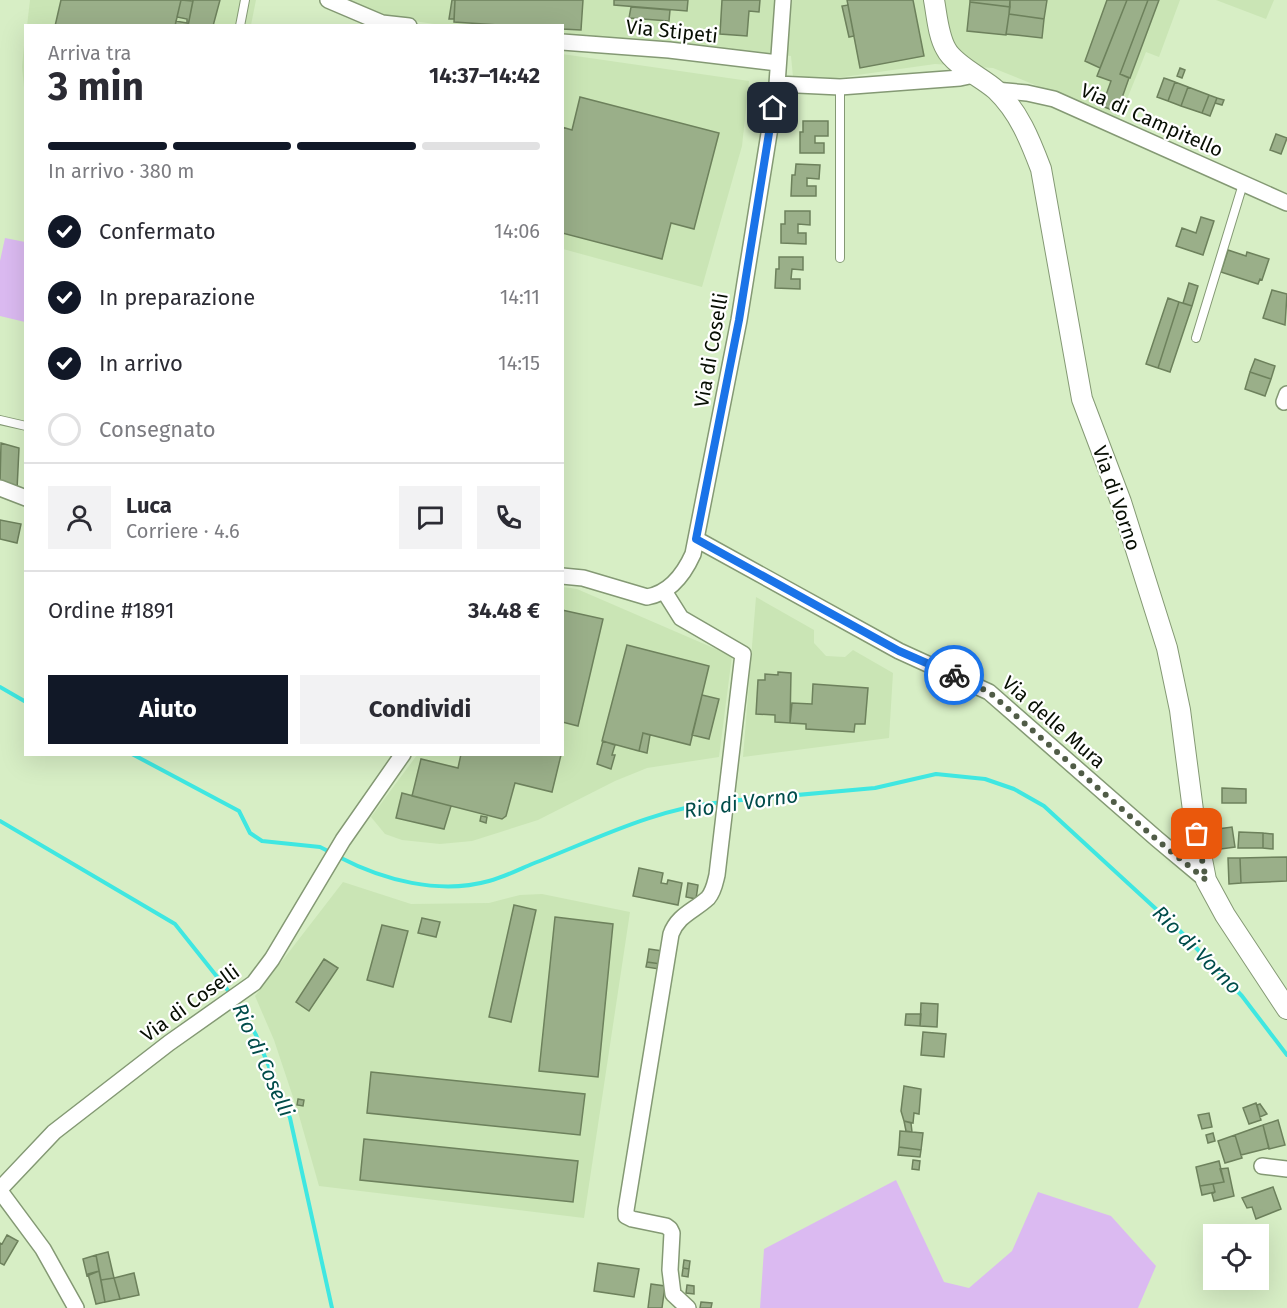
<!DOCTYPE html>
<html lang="it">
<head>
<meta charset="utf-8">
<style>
  :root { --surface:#fff; --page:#f2f2f3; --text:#2b2b33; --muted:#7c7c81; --line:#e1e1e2; --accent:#111827 }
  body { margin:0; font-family:"Fira Sans",sans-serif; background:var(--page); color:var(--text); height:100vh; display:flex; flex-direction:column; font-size:22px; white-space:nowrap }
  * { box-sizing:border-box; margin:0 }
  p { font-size:20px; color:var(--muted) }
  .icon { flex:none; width:33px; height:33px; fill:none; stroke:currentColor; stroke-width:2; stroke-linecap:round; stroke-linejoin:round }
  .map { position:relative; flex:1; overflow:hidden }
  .drawer { position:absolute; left:24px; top:24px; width:540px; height:732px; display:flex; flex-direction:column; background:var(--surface); border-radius:0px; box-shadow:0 6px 24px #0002 }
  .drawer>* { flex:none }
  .fabs { position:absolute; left:1203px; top:1224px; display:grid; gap:12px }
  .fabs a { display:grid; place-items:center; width:66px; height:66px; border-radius:0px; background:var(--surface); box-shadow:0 6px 24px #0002; font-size:30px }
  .pin { position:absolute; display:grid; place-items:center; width:51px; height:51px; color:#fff; margin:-26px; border-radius:12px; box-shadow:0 3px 9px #0006 }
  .courier { position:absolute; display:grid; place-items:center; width:60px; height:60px; margin:-30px; border:4px solid #1a73e8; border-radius:50%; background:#fff; color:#222; box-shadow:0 2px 8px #0007 }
  .head em { font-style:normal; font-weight:700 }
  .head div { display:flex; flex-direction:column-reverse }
  .head { display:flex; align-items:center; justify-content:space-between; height:102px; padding:0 24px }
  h1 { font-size:39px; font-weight:700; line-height:45px }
  .bar { display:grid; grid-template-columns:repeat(4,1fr); gap:9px 6px; align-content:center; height:72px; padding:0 24px }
  .bar i { height:8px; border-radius:4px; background:var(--line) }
  .bar .active { background:var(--accent) }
  .bar p { grid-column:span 4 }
  .line { display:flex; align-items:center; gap:15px; padding:0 24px; border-top:2px solid var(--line) }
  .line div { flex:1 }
  .round { display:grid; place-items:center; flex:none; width:63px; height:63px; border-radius:0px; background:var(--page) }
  ol { padding:0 24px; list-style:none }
  li { display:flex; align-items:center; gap:18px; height:66px }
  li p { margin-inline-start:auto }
  li .icon { padding:6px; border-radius:50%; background:var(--accent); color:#fff; stroke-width:4 }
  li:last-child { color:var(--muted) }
  li i { width:33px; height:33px; border:3px solid var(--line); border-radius:50% }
  .button { display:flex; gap:12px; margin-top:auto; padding:12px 24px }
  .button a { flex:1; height:69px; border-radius:0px; background:var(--accent); color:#fff; font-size:24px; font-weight:700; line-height:69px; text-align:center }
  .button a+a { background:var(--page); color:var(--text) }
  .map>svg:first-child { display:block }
  .built { fill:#cae5b5 }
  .green { fill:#dbbaf1 }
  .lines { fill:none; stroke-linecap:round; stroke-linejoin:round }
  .stream { stroke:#3fe7e1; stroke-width:4 }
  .building { fill:#9aaf89; stroke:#6d815c; stroke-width:1.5 }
  .service-casing { stroke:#849974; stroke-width:10 }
  .minor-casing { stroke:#849974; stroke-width:18 }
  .tertiary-casing { stroke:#849974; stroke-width:22 }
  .service { stroke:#fff; stroke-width:8 }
  .minor { stroke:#fff; stroke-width:15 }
  .tertiary { stroke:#fff; stroke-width:20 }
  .done { stroke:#505c47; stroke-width:6; stroke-dasharray:0 10.8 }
  .route { stroke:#1a73e8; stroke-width:8 }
  .labels { text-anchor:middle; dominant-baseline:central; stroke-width:4.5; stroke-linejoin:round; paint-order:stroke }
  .street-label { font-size:20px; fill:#070e03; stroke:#fff }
  .water-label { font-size:21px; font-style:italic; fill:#004c4a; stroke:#fff }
</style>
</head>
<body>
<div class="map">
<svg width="1287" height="1308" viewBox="0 0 1287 1308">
  <rect width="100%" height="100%" fill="#d7eec5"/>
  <path class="built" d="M30,0H256L251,25L27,26Z
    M346,0H1180L1159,57L1146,52L1119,119L993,68L935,64L822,80L793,77L791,56L563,36L562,26L441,25L380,16Z
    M1216,0H1274L1266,19Z
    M25,35V97L22,67Z
    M562,54L749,81L742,146L702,287L563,249Z
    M563,587L577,589L732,656L719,757L647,768L615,781L538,820L472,841L440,844L402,840L385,834L371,817L417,755L562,754Z
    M756,597L814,630V643L826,656L845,657L853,650L893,673L889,738L743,757Z
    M343,882L411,904L489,903L520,895L542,894L630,912L584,1218L319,1186L298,1112L274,1040L255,996Z"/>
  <path class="green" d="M5,238L25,242V322L0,316V261Z
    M896,1180L944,1282L969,1288L1012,1251L1038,1192L1111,1216L1156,1266L1138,1308H760L764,1249Z"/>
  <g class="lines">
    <path class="stream" d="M0,687L26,702
      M132,754L239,811L250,833L262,841L320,847L332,853
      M730,801L875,788L936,774L985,779L1014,789L1044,806L1180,931L1242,996L1287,1055
      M0,821L175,924L230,993
      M339,857C383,880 439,895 489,881C504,877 518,870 532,864C594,840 656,808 723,802
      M237,1001L256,1035L290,1118L332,1308"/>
  </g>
  <path class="building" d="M61,0H181L175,26H55Z
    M181,0L193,1L188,26H175L176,21L187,23V19L177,17Z
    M193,0H220L213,26H188Z
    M452,0H455L454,19H449Z
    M455,0H583L581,30L562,29V26H513L454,22Z
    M614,0H688L687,11L614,5Z
    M722,0H760L759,12L749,11L747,36L720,34Z
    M847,0H913L924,56L860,68Z
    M970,0H1010V7L970,2Z
    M1010,0H1047L1044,19L1009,14Z
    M1107,0H1127L1100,68L1085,61Z
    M1127,0H1148L1120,74L1129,78L1117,112L1102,106L1111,81L1097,76Z
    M1148,0H1159L1130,78L1120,74Z
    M970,2L1010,7L1006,35L967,31Z
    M848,5L854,36L849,37L842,6Z
    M631,7L670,10L669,21L629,18Z
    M1009,14L1044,19L1042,38L1006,34Z
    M1180,68L1185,70L1182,78L1177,76Z
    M1164,78L1175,82L1168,101L1157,97Z
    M1175,82L1188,87L1181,106L1168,101Z
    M1188,87L1209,95L1202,113L1181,106Z
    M1209,95L1217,98L1210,116L1202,113Z
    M580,97L719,133L694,229L671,223L662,259L562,233V127L572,130Z
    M1217,98L1224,100L1222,105L1215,103Z
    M803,121H828V136H815V143H824V153H800V132H803Z
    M1276,134L1287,138L1281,154L1270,150Z
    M796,164L820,165L819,179L807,178V186H816V196H791L792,175H795Z
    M785,211H810V225L798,224V233H806V244L781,243V224H785Z
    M1201,217L1214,221L1203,255L1176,246L1182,228L1196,233Z
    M1228,250L1246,256L1247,252L1269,259L1262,280L1260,279L1258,284L1221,272Z
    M779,257H803V270L792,269L791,279H800V289L775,288L776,269H779Z
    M1189,283L1198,286L1192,306L1183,303Z
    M1272,290L1287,294L1285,325L1263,318Z
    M1168,298L1179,302L1158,368L1146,364Z
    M1179,302L1192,306L1170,372L1158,368Z
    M1255,359L1275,366L1271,379L1250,372Z
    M1250,372L1271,379L1265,396L1245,389Z
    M1,443L19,448L17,490L0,484Z
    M0,520L21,524L17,543L0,539Z
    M562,610L603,619L578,726L562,722Z
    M627,645L709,666L690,745L643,733L639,751L602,741Z
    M778,672L791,673L790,723L775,722V715L756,714L758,680H765V674L778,675Z
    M813,684L868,688L865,724H855L854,732L806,729V724L790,723L792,703L812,704Z
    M702,695L719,699L709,739L692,735Z
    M643,733L650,735L647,753L639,751Z
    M603,741L615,745L612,755H615L611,769L597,764Z
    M461,754H559L561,755L552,792L515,783L506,816L502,819L412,796L421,759L458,768Z
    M1222,788L1246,789V803H1222Z
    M402,793L451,806L444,829L396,818Z
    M481,816L487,817L486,823L480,821Z
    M1232,827L1235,847L1221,849L1218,829Z
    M1239,832L1263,833V848H1238Z
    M1263,833L1273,834V849L1263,848Z
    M1287,857V881L1241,883L1240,858Z
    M1228,858H1240L1241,883L1229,884Z
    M639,868L663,873L661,883L667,884L668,880L682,883L678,905L633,896Z
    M688,883L698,885L696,899L686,897Z
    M514,905L536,910L511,1022L489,1017Z
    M555,917L613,924L598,1077L539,1071Z
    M422,918L440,922L436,937L418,933Z
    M382,925L408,931L393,987L367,980Z
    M649,949L662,951L661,964L647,962Z
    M324,959L338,968L309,1011L296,1002Z
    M647,962L661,964L659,969L646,967Z
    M921,1003L938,1004L937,1027L920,1026Z
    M906,1014H921L920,1026L905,1025Z
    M923,1032L946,1034L944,1057L921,1055Z
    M371,1072L585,1094L580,1135L367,1113Z
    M904,1086L921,1089L919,1114L914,1113L913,1123L904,1121L901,1111Z
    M298,1099L304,1100L303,1106L297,1105Z
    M1256,1103L1261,1120L1249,1124L1243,1108Z
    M1260,1104L1267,1114L1260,1117L1257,1105Z
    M1209,1113L1212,1127L1202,1129L1198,1115Z
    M1278,1120L1285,1145L1269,1149L1263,1125Z
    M904,1121L911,1123L912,1132L906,1131Z
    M1263,1125L1269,1148L1241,1155L1235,1135Z
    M900,1131L923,1133L921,1150L899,1147Z
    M1213,1133L1215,1141L1208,1143L1206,1135Z
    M1235,1135L1242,1158L1225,1163L1218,1141Z
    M364,1139L578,1161L573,1202L360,1180Z
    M899,1147L921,1150L920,1157L898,1155Z
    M913,1160L920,1161L919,1170L912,1169Z
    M1219,1161L1224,1182L1200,1186L1196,1167Z
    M1228,1168L1234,1196L1214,1201L1212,1194L1215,1192L1213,1184L1224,1182L1220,1169Z
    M1213,1184L1215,1192L1202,1195L1200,1186Z
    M1273,1187L1281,1209L1256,1219L1252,1207L1247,1208L1242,1198Z
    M7,1235L18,1241L4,1265L0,1263V1243L2,1244Z
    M108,1252L114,1278L101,1280L96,1255Z
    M96,1255L99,1271L87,1276L83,1259Z
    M684,1260L690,1261L689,1269L683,1268Z
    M598,1263L639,1269L634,1297L594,1291Z
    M683,1268L689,1269L688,1277L682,1276Z
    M99,1271L105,1302L96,1304L88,1274Z
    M134,1273L139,1295L120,1299L114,1278Z
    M114,1278L120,1299L105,1302L101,1280Z
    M651,1284L665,1286L662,1308H648Z
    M687,1285L694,1286V1294L686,1293Z
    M701,1302L712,1303L711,1308H700Z"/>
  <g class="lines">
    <defs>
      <path id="service" d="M240,26L245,0
        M840,87V258
        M1196,338L1243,184
        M0,420L26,426"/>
      <path id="minor" d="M328,0L382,23L409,26
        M562,42L669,50L778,63
        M777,84L840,87L960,78L974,75
        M995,90L1027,93L1054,99L1287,203
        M1284,402L1287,394
        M0,488L26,498
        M696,539L899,651L989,692L1157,839L1206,880
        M562,576L583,578L647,597C670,593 684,574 693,554L739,320L777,84L783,0
        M664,591L681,618L743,654L717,875C715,883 714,891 708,898C694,911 678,915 671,934L626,1210V1216L632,1219L666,1226L670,1229L672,1233L670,1270L673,1294L688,1308
        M1262,1166L1287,1169
        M0,1189L54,1132L169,1043L254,983L272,959L343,840L403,754
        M0,1191L43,1249L76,1308"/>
      <path id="tertiary" d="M934,0C937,16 938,35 946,49C954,65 983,78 996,90C1019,112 1030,140 1041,169L1082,399L1121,502L1167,648L1180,710L1194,818L1206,880L1225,915L1287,1009"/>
    </defs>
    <use href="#service" class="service-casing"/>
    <use href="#minor" class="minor-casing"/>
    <use href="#tertiary" class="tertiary-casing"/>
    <use href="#service" class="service"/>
    <use href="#minor" class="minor"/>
    <use href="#tertiary" class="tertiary"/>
  </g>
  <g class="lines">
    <path class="done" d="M954,675L989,692L1157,840L1206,880L1197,834"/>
    <path class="route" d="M773,108L739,320L696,539L899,651L954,675"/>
  </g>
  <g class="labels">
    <g class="street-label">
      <text transform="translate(672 31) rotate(6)">Via Stipeti</text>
      <text transform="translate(1152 120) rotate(24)">Via di Campitello</text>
      <text transform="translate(711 350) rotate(-80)">Via di Coselli</text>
      <text transform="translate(1117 498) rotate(71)">Via di Vorno</text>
      <text transform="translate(1054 722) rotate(41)">Via delle Mura</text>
      <text transform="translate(190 1003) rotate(-36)">Via di Coselli</text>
    </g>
    <g class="water-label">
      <text transform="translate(741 803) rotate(-8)">Rio di Vorno</text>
      <text transform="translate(1197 950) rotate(45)">Rio di Vorno</text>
      <text transform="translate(263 1060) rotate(66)">Rio di Coselli</text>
    </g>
  </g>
</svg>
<div class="fabs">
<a><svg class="icon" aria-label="locate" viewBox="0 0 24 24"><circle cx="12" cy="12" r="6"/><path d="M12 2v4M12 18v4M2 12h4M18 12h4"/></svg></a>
</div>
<div class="pin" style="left:1197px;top:834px;background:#ea580c"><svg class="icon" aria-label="bag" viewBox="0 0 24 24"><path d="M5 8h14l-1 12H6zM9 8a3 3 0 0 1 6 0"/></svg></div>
<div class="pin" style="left:773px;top:108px;background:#1f2937"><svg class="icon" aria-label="home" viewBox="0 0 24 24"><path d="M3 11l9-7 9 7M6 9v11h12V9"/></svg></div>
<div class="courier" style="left:954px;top:675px"><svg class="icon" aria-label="bike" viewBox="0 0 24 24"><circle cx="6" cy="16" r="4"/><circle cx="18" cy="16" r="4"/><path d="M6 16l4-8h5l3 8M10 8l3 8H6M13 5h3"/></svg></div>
<section class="drawer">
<div class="head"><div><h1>3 min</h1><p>Arriva tra</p></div><em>14:37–14:42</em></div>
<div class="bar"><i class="active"></i><i class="active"></i><i class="active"></i><i></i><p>In arrivo · 380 m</p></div>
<ol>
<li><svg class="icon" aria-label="check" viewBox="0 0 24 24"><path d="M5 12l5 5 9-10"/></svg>Confermato<p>14:06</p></li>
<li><svg class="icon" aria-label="check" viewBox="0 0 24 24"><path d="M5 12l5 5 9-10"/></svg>In preparazione<p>14:11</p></li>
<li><svg class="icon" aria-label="check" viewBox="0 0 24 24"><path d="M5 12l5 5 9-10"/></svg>In arrivo<p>14:15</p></li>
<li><i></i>Consegnato</li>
</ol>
<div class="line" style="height:108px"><a class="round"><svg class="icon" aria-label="person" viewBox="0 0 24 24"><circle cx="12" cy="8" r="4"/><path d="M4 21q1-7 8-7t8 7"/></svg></a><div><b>Luca</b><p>Corriere · 4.6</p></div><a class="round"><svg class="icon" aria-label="chat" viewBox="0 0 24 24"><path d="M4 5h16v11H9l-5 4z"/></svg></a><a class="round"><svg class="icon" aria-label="phone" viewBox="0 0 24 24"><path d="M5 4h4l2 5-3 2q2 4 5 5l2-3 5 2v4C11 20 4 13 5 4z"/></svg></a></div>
<div class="line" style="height:78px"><div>Ordine #1891</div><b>34.48 €</b></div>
<div class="button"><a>Aiuto</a><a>Condividi</a></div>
</section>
</div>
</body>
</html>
